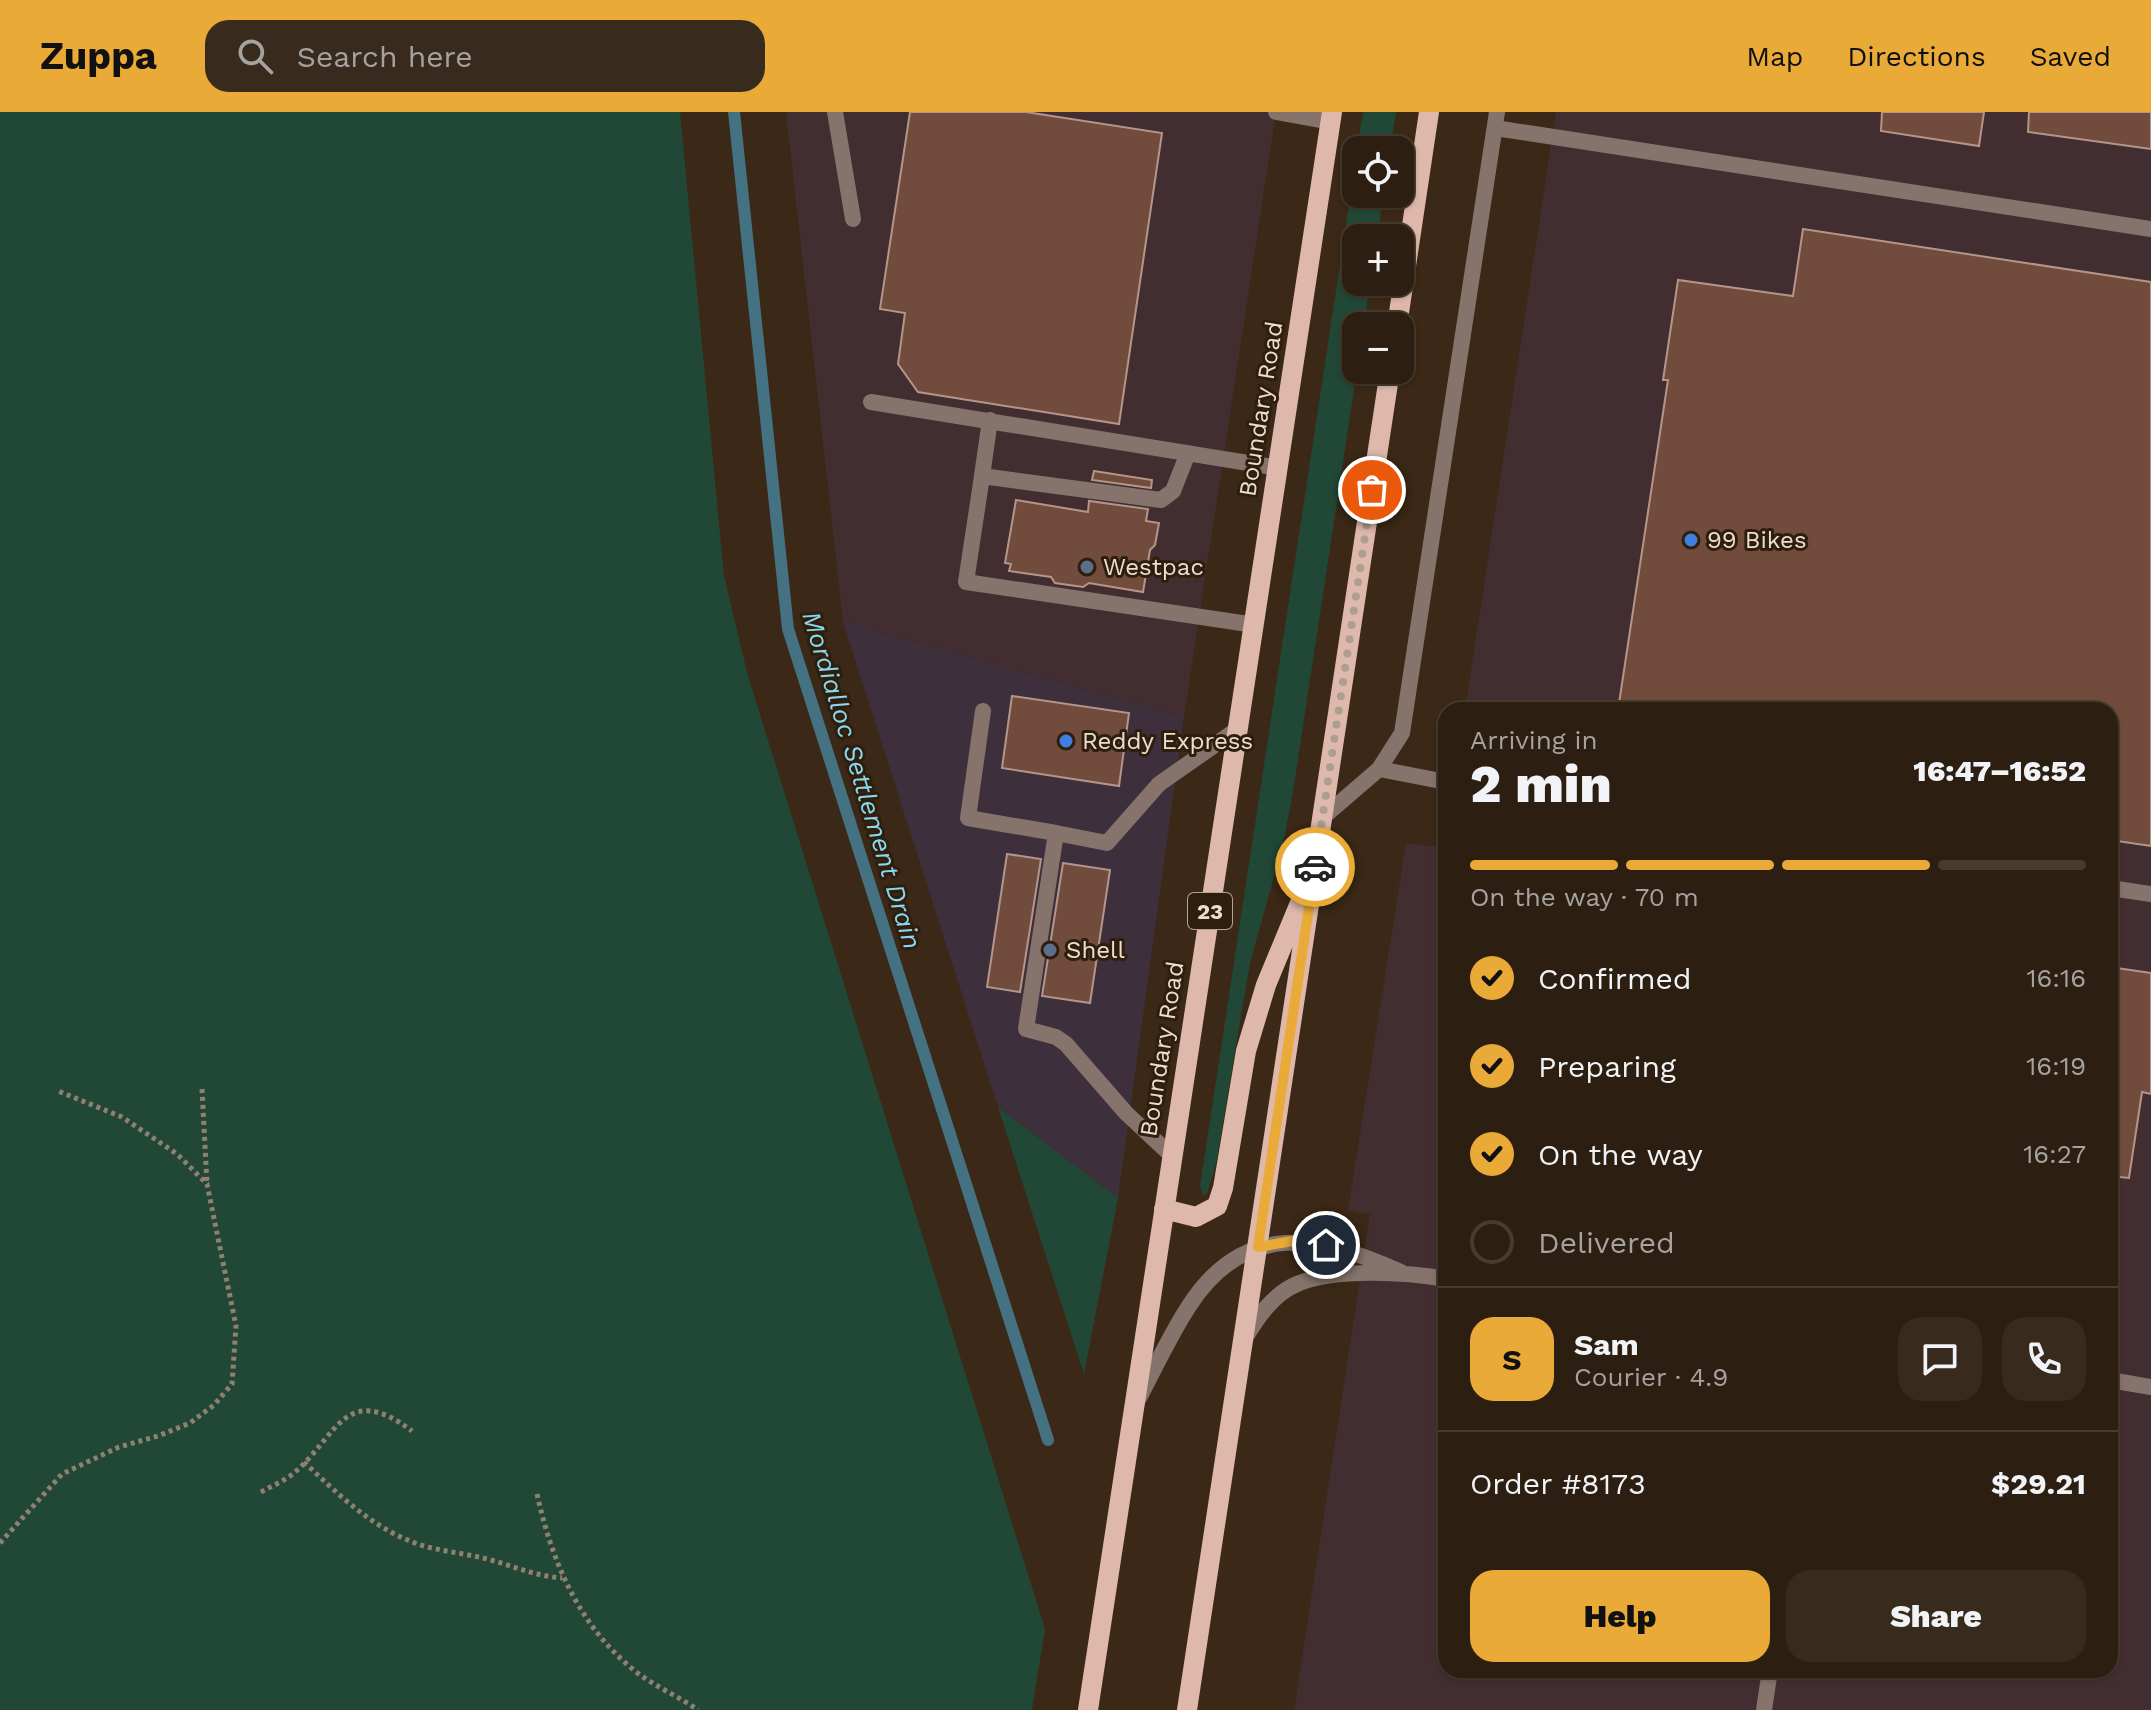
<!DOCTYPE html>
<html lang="en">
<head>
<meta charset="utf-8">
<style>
  :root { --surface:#2c1e10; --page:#382b1e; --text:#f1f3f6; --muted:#a6a29f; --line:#483c30; --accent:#eaaa38 }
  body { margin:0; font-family:"Work Sans",sans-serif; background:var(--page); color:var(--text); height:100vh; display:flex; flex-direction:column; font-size:30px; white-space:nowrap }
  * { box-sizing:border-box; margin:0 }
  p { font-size:26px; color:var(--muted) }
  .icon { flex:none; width:44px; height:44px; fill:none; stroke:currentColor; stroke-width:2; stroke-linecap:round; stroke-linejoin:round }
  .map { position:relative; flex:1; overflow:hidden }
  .side { position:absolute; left:1438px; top:590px; width:680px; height:976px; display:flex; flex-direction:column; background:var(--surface); border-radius:24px; box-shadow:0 2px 6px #0004,0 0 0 2px var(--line) }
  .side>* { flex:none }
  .tools { position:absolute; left:1342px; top:24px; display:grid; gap:16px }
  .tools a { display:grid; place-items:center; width:72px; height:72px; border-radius:16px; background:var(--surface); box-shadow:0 2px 6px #0004,0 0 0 2px var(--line); font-size:40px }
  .pin { position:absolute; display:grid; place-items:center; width:68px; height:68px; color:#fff; margin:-34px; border:4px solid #fff; border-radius:50%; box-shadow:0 2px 8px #0007 }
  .courier { position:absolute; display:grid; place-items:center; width:80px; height:80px; margin:-40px; border:6px solid #eaaa38; border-radius:50%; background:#fff; color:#222; box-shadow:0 2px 10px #0007 }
  .head em { font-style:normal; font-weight:800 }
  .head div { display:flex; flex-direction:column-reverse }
  .head { display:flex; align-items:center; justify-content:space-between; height:136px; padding:0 32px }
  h1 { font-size:52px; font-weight:800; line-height:60px }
  .bar { display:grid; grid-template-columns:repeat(4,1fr); gap:12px 8px; align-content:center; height:96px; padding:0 32px }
  .bar i { height:10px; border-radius:6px; background:var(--line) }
  .bar .active { background:var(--accent) }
  .bar p { grid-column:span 4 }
  .line { display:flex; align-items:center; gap:20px; padding:0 32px; border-top:2px solid var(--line) }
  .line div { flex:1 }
  .round { display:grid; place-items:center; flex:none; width:84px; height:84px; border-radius:24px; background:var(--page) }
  ol { padding:0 32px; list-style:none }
  li { display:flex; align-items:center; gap:24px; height:88px }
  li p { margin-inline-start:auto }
  li .icon { padding:8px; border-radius:50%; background:var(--accent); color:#111; stroke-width:4 }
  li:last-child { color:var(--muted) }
  li i { width:44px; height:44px; border:4px solid var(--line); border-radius:50% }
  .action { display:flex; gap:16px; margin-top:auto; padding:16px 32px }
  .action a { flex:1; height:92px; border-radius:24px; background:var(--accent); color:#111; font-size:32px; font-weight:800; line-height:92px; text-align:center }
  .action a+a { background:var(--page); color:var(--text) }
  header { display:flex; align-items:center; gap:48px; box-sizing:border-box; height:112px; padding:0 40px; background:var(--accent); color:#111 }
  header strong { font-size:38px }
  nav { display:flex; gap:44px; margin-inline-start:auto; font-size:28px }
  .search { width:560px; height:72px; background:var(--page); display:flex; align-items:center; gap:20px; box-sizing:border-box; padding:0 28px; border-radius:24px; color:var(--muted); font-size:30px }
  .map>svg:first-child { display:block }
  .commercial { fill:#3d2f3c }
  .industrial { fill:#422e31 }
  .green { fill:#214837 }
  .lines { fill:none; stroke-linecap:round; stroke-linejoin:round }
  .stream { stroke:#447282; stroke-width:12 }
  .building { fill:#714c3d; stroke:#b4958a; stroke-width:2 }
  .path { stroke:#8f8071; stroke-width:5; stroke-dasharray:4 4; stroke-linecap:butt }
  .lane { stroke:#85736c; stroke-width:16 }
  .street { stroke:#85736c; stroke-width:16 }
  .primary { stroke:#deb8ab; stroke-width:20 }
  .done { stroke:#ad9e91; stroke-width:8; stroke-dasharray:0 14.4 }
  .route { stroke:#eaaa38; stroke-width:10 }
  .shop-dot { fill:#3f7fe0; stroke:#301e0c; stroke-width:3 }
  .service-dot { fill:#5c6f8a; stroke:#301e0c; stroke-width:3 }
  .labels { text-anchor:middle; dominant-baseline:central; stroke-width:6; stroke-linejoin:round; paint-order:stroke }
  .shield { fill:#301e0c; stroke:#b2a497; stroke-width:2 }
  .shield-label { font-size:22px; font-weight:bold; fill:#eaded3 }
  .street-label { font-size:24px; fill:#eaded3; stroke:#301e0c }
  .poi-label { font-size:24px; fill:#eaded3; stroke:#301e0c; text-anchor:start }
  .water-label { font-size:26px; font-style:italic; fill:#89d8f2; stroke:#301e0c }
</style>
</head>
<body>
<header>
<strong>Zuppa</strong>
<div class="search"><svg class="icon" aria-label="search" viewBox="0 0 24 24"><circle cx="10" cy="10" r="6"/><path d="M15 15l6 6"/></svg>Search here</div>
<nav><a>Map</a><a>Directions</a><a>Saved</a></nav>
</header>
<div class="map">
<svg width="2151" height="1598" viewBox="0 0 2151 1598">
  <rect width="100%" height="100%" fill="#3b2816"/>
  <path class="commercial" d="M843,510L1184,605L1118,1086L998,995Z"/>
  <path class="industrial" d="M786,0H1276L1184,605L843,510Z
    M1556,0H2151V1598H1294L1370,1102L1348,1098L1406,731L1444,736L1446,724V1558H2110V598H1465Z"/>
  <path class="green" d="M0,0H680L724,464L748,564L1045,1517L1032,1598H0Z
    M1363,0H1396L1390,38H1357Z
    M1356,47V82H1384L1377,126H1356V170H1370L1364,214H1356L1357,258L1293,680L1282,736L1250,851L1216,1052L1207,1082L1203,1084L1200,1074L1204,1048Z
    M998,995L1118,1086L1084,1262Z"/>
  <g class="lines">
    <path class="stream" d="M734,0L788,517L1048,1328"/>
  </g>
  <path class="building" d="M910,0H1026L1162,21L1119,312L918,280L898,252L905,201L880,197Z
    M1882,0H1984L1979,34L1881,19Z
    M2029,0H2151V37L2028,20Z
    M1803,117L2151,170V734L2110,728V598H1618L1668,268H1663L1678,168L1793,184Z
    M1094,359L1152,368L1151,376L1092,368Z
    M1016,388L1088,400L1089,389L1148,397L1146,409L1159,411L1155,433L1150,438L1143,480L1089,471L1083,475L1055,471L1051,465L1009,459L1011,452L1005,451Z
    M1012,584L1129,601L1119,674L1002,656Z
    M1007,742L1041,747L1020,880L987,875Z
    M1063,751L1110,758L1090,891L1042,884Z
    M2110,855L2151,861V982L2142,980L2129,1066L2110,1064Z"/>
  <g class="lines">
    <path class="path" d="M202,977L207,1072
      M304,1350C340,1384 375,1419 424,1434C446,1440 469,1442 491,1448C515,1455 537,1464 562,1466
      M261,1380C272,1374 284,1369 294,1361C338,1323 345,1269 412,1319
      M537,1382C552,1450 579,1514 635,1559C654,1574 678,1584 698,1598
      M0,1431L62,1362L119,1335L158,1324L190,1311L214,1293L232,1272L236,1214L207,1072L177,1042L122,1005L58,979"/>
    <path class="lane" d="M835,0L853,107
      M1276,0L1331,10
      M1495,16L2151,117
      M871,290L1279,356
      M1188,341L1173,379L1161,388L982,364L966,470L1255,513
      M982,364L990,308
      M983,599L968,706L1056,721
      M1379,657L1446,670
      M1321,707L1379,657L1402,621L1497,0
      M2110,776L2151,782
      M1172,1044L1126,1001L1066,932L1056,925L1026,917L1056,721L1107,731L1159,672L1239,616
      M1764,1598L1770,1558"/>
    <path class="street" d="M1245,1226C1258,1205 1273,1182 1297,1172C1335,1156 1405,1160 1446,1167
      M2110,1268L2151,1275
      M1139,1286C1155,1256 1170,1223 1189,1194C1245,1107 1321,1124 1401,1160"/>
    <path class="primary" d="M1397,214L1429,0
      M1164,1097L1196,1105L1217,1094L1223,1076L1246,939L1266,873L1302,786
      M1088,1598L1332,0
      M1187,1598L1390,258"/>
  </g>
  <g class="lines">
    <path class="done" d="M1315,755L1372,378"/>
    <path class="route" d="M1315,755L1258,1135L1293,1129L1326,1133"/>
  </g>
  <g class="shop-dot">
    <circle cx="1691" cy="428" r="8"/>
    <circle cx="1066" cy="629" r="8"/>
  </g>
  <g class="service-dot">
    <circle cx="1087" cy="455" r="8"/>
    <circle cx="1050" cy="838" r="8"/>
  </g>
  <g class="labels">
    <rect class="shield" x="1188" y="781" width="44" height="36" rx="6"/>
    <g class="shield-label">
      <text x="1210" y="799">23</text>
    </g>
    <g class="street-label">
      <text transform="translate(1261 297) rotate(-81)">Boundary Road</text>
      <text transform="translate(1162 937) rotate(-81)">Boundary Road</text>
    </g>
    <g class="poi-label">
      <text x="1707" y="428">99 Bikes</text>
      <text x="1103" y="455">Westpac</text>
      <text x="1082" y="629">Reddy Express</text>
      <text x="1066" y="838">Shell</text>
    </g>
    <g class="water-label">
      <text transform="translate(862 668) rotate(73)">Mordialloc Settlement Drain</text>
    </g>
  </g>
</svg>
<div class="tools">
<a><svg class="icon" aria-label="locate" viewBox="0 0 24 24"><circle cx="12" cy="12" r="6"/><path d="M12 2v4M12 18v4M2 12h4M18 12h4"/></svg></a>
<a>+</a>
<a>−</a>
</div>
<div class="pin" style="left:1372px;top:378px;background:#ea580c"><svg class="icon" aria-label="bag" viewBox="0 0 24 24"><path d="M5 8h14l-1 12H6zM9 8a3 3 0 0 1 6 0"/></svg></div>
<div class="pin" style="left:1326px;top:1133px;background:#1f2937"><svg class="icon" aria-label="home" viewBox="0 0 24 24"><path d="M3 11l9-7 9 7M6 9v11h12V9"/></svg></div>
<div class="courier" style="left:1315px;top:755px"><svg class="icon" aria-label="car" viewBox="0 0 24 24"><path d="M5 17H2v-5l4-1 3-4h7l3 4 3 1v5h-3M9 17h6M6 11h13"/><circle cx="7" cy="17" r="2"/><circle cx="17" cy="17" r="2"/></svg></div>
<section class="side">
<div class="head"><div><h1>2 min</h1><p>Arriving in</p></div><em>16:47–16:52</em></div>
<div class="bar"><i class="active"></i><i class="active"></i><i class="active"></i><i></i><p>On the way · 70 m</p></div>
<ol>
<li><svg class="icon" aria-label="check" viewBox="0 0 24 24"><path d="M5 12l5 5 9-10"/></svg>Confirmed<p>16:16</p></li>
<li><svg class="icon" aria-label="check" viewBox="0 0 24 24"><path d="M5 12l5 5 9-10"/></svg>Preparing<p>16:19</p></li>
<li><svg class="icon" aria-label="check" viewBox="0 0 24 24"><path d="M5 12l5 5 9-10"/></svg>On the way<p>16:27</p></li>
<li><i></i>Delivered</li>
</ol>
<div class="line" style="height:144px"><b class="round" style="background:var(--accent);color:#111">S</b><div><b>Sam</b><p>Courier · 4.9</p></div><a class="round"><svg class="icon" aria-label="chat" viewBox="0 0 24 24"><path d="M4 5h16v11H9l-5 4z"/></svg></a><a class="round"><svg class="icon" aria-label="phone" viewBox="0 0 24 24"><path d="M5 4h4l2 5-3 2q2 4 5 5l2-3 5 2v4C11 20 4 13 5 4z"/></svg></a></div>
<div class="line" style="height:104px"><div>Order #8173</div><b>$29.21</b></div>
<div class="action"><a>Help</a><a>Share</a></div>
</section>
</div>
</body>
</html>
